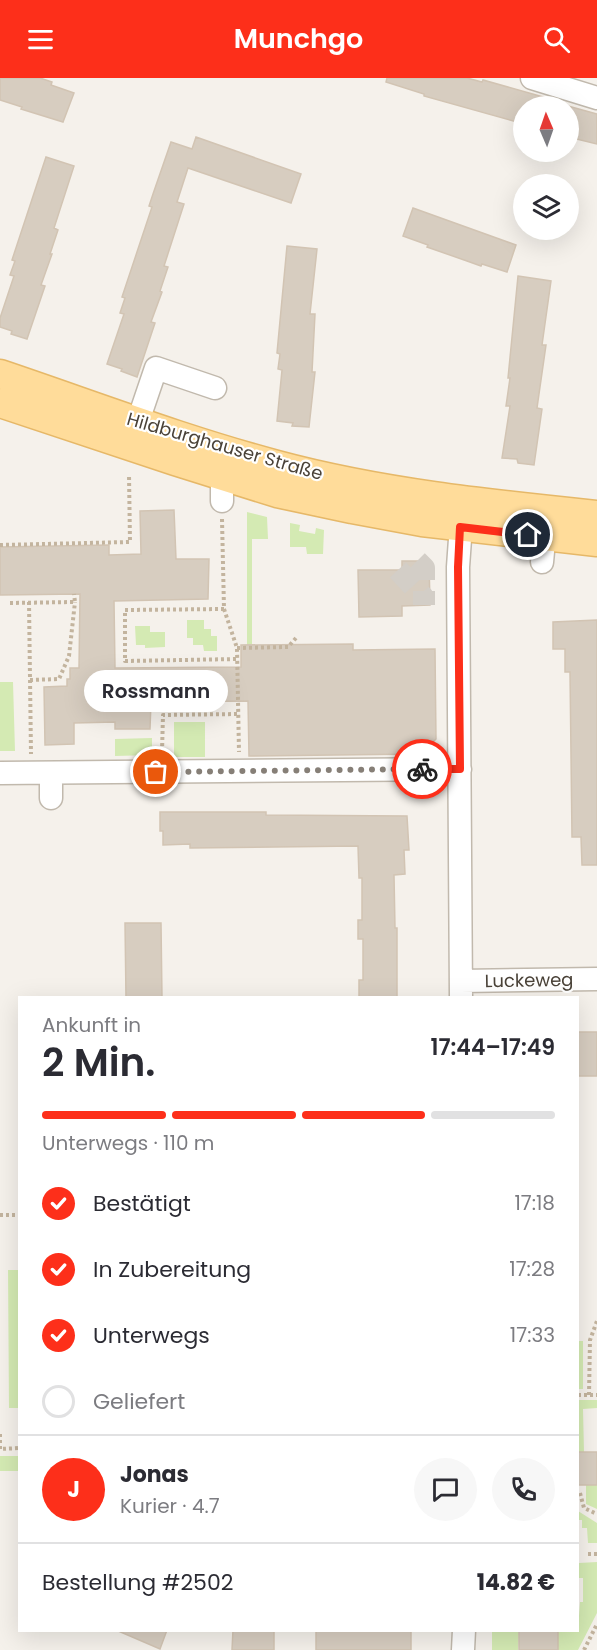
<!DOCTYPE html>
<html lang="de">
<head>
<meta charset="utf-8">
<style>
  :root { --surface:#fff; --page:#f7f7f7; --text:#2b2b33; --muted:#7c7c81; --line:#e1e1e2; --accent:#fd2f1a }
  body { margin:0; font-family:Poppins,sans-serif; background:var(--page); color:var(--text); height:100vh; display:flex; flex-direction:column; font-size:22px; white-space:nowrap }
  * { box-sizing:border-box; margin:0 }
  p { font-size:20px; color:var(--muted) }
  .icon { flex:none; width:33px; height:33px; fill:none; stroke:currentColor; stroke-width:2; stroke-linecap:round; stroke-linejoin:round }
  .map { position:relative; flex:1; overflow:hidden }
  .drawer { position:absolute; left:18px; top:918px; width:561px; height:636px; display:flex; flex-direction:column; background:var(--surface); border-radius:0px; box-shadow:0 6px 24px #0002 }
  .drawer>* { flex:none }
  .needle { width:39px; rotate:358deg }
  .tools { position:absolute; left:513px; top:18px; display:grid; gap:12px }
  .tools a { display:grid; place-items:center; width:66px; height:66px; border-radius:50%; background:var(--surface); box-shadow:0 6px 24px #0002; font-size:30px }
  .pin { position:absolute; display:grid; place-items:center; width:51px; height:51px; color:#fff; margin:-26px; border:3px solid #fff; border-radius:50%; box-shadow:0 2px 6px #0007 }
  .courier { position:absolute; display:grid; place-items:center; width:60px; height:60px; margin:-30px; border:4px solid #fd2f1a; border-radius:50%; background:#fff; color:#222; box-shadow:0 2px 8px #0007 }
  .bubble { position:absolute; height:42px; border-radius:21px; background:var(--surface); box-shadow:0 6px 24px #0002; font-size:20px; font-weight:600; line-height:42px; text-align:center }
  .head em { font-style:normal; font-weight:600 }
  .head div { display:flex; flex-direction:column-reverse }
  .head { display:flex; align-items:center; justify-content:space-between; height:102px; padding:0 24px }
  h1 { font-size:39px; font-weight:600; line-height:45px }
  .bar { display:grid; grid-template-columns:repeat(4,1fr); gap:9px 6px; align-content:center; height:72px; padding:0 24px }
  .bar i { height:8px; border-radius:4px; background:var(--line) }
  .bar .on { background:var(--accent) }
  .bar p { grid-column:span 4 }
  .line { display:flex; align-items:center; gap:15px; padding:0 24px; border-top:2px solid var(--line) }
  .line div { flex:1 }
  .round { display:grid; place-items:center; flex:none; width:63px; height:63px; border-radius:32px; background:var(--page) }
  ol { padding:0 24px; list-style:none }
  li { display:flex; align-items:center; gap:18px; height:66px }
  li p { margin-inline-start:auto }
  li .icon { padding:6px; border-radius:50%; background:var(--accent); color:#fff; stroke-width:4 }
  li:last-child { color:var(--muted) }
  li i { width:33px; height:33px; border:3px solid var(--line); border-radius:50% }
  header { display:flex; justify-content:space-between; align-items:center; height:78px; padding:0 24px; background:var(--accent); color:#fff; font-size:27px; font-weight:600 }
  .map>svg:first-child { display:block }
  .green { fill:#d4eab3 }
  .building { fill:#d7cdc0; stroke:#d2c4b3; stroke-width:1.5 }
  .lines { fill:none; stroke-linecap:round; stroke-linejoin:round }
  .minor-tunnel { stroke:#d3cec7; stroke-width:22; stroke-dasharray:22 11; stroke-linecap:butt }
  .minor-casing { stroke:#c1b9ad; stroke-width:25 }
  .major-casing { stroke:#e6b868; stroke-width:31 }
  .path { stroke:#c3b49e; stroke-width:4; stroke-dasharray:3 3; stroke-linecap:butt }
  .minor { stroke:#fff; stroke-width:22 }
  .major { stroke:#ffdc9a; stroke-width:28 }
  .done { stroke:#867f77; stroke-width:6; stroke-dasharray:0 10.8 }
  .route { stroke:#fd2f1a; stroke-width:8 }
  .labels { text-anchor:middle; dominant-baseline:central; stroke-width:4.5; stroke-linejoin:round; paint-order:stroke }
  .street-label { font-size:18px; fill:#4a4238; stroke:#fff }
</style>
</head>
<body>
<header><svg class="icon" aria-label="menu" viewBox="0 0 24 24"><path d="M4 6h16M4 12h16M4 18h16"/></svg>Munchgo<svg class="icon" aria-label="search" viewBox="0 0 24 24"><circle cx="10" cy="10" r="6"/><path d="M15 15l6 6"/></svg></header>
<div class="map">
<svg width="597" height="1572" viewBox="0 0 597 1572">
  <rect width="100%" height="100%" fill="#f5f1eb"/>
  <path class="green" d="M247,434L267,439L268,461H252V566L247,567Z
    M290,445L300,447L299,453L315,456L316,450L324,452L323,476H307L306,469H290Z
    M187,542H204V551H211V558H217V573H204L203,567H193V560H187Z
    M135,548H150V554H165V569L145,570V567H136Z
    M0,604H13L15,673H0Z
    M174,644H205V679H174Z
    M152,660V677L115,678V661Z
    M8,1192H19V1330H9Z
    M578,1263H583V1311H578Z
    M578,1322H597V1330L583,1331L584,1374H578Z
    M0,1378H19V1393H0Z
    M586,1407H597V1431L586,1426Z
    M578,1433L597,1445V1465H588L587,1450H582V1442H578Z
    M597,1484V1535L578,1572H558V1553L578,1551L580,1524H583V1500H579V1485Z
    M492,1553H539H519L518,1572H492Z"/>
  <path class="building" d="M0,0H40L52,4L51,7L74,15L63,44L21,31L22,29L0,22Z
    M387,0H467L482,4L483,2L561,24L560,28H524V46L424,18V16L386,4Z
    M568,28L597,36V66L568,59Z
    M196,59L301,96L291,125L188,90L177,124L184,126L164,188L168,189L160,213L162,214L151,244L155,245L137,299L121,293L122,291L107,286L124,236L120,235L125,220L122,219L152,129L149,128L153,116L171,64L192,71Z
    M46,79L74,88L54,150L58,152L50,176H52L41,207L45,208L27,261L11,256L12,253L0,249V240L14,198L10,197L15,183L12,182Z
    M413,130L516,167L507,194L482,186L481,188L467,183L427,169L428,167L403,158Z
    M287,168L317,171L310,236H315L312,294H315L309,349L292,348L293,345L277,343L282,292L278,291L280,276L277,275Z
    M518,198L551,203L542,267H546L537,330L542,331L534,387L518,385L517,381L502,380L510,328H506L510,300H508Z
    M174,432L176,481H209L208,521L114,523L115,590L241,589V567L353,566V572L435,571L436,661L431,666H416V676L249,678L248,623L151,624L150,651H115V644L74,645V666L45,667L44,609L67,608V601H70V590H79L80,516L0,517V469L109,467V477L141,476L140,433Z
    M402,483H429L430,527L402,528V538L359,539L358,492H402Z
    M597,542V787H582L581,759H572L570,594H565V571H553V544Z
    M160,734H266V737L407,738L409,772H404L405,796L394,797L395,850H397V920H359V902H363V861H358V842H362V800H359L358,768L190,770V766L163,767V753H160Z
    M125,845H161L162,920H126Z
    M578,954H597V998H578Z
    M578,1374H597V1407H578Z
    M116,1552H167L160,1571Z
    M233,1552H274V1572H232Z
    M316,1552H411V1572H316Z
    M558,1552V1572H519V1553Z"/>
  <g class="lines">
    <path class="minor-tunnel" d="M417,483L424,490V527
      M398,492L424,520"/>
    <defs>
      <path id="minor" d="M532,0L597,20
        M138,343L156,290L215,310
        M222,423V397
        M542,484L546,442
        M0,695L460,691
        M51,695V720
        M461,903L597,901
        M461,920L458,489L462,433
        M463,1572L464,1552"/>
      <path id="major" d="M0,296C92,327 183,362 277,387C381,415 490,426 597,437
        M0,325L175,383L277,415L352,431L422,444L597,464"/>
    </defs>
    <use href="#minor" class="minor-casing"/>
    <use href="#major" class="major-casing"/>
    <path class="path" d="M222,441L224,531L237,570L239,674
      M0,467L130,464L129,397
      M29,524L31,676
      M10,525L75,524L74,516
      M224,531L125,532V583L238,581
      M237,570L288,569L296,560
      M30,602L59,601L69,578L75,524
      M162,674L163,637L238,636
      M0,1137H20
      M578,1317H597
      M589,1317L590,1262L597,1243
      M0,1356V1371L20,1370
      M580,1415L584,1430L597,1436
      M588,1476H597
      M584,1572L597,1546"/>
    <use href="#minor" class="minor"/>
    <use href="#major" class="major"/>
  </g>
  <g class="lines">
    <path class="done" d="M156,694L422,691"/>
    <path class="route" d="M422,691H460L458,489L460,449L528,457"/>
  </g>
  <g class="labels">
    <g class="street-label">
      <text transform="translate(225 368) rotate(16)">Hildburghauser Straße</text>
      <text transform="translate(529 902) rotate(-1)">Luckeweg</text>
    </g>
  </g>
</svg>
<div class="tools">
<a><svg class="needle" viewBox="-14 -14 28 28"><path d="M0-13l5 13h-10z" fill="#e53935"/><path d="M0 13l5-13h-10z" fill="#7c7c81"/></svg></a>
<a><svg class="icon" aria-label="layers" viewBox="0 0 24 24"><path d="M12 4l9 5-9 5-9-5zM3 14l9 5 9-5"/></svg></a>
</div>
<div class="pin" style="left:156px;top:694px;background:#ea580c"><svg class="icon" aria-label="bag" viewBox="0 0 24 24"><path d="M5 8h14l-1 12H6zM9 8a3 3 0 0 1 6 0"/></svg></div>
<div class="pin" style="left:528px;top:457px;background:#1f2937"><svg class="icon" aria-label="home" viewBox="0 0 24 24"><path d="M3 11l9-7 9 7M6 9v11h12V9"/></svg></div>
<div class="courier" style="left:422px;top:691px"><svg class="icon" aria-label="bike" viewBox="0 0 24 24"><circle cx="6" cy="16" r="4"/><circle cx="18" cy="16" r="4"/><path d="M6 16l4-8h5l3 8M10 8l3 8H6M13 5h3"/></svg></div>
<div class="bubble" style="left:84px;top:592px;width:144px">Rossmann</div>
<section class="drawer">
<div class="head"><div><h1>2 Min.</h1><p>Ankunft in</p></div><em>17:44–17:49</em></div>
<div class="bar"><i class="on"></i><i class="on"></i><i class="on"></i><i></i><p>Unterwegs · 110 m</p></div>
<ol>
<li><svg class="icon" aria-label="check" viewBox="0 0 24 24"><path d="M5 12l5 5 9-10"/></svg>Bestätigt<p>17:18</p></li>
<li><svg class="icon" aria-label="check" viewBox="0 0 24 24"><path d="M5 12l5 5 9-10"/></svg>In Zubereitung<p>17:28</p></li>
<li><svg class="icon" aria-label="check" viewBox="0 0 24 24"><path d="M5 12l5 5 9-10"/></svg>Unterwegs<p>17:33</p></li>
<li><i></i>Geliefert</li>
</ol>
<div class="line" style="height:108px"><b class="round" style="background:var(--accent);color:#fff">J</b><div><b>Jonas</b><p>Kurier · 4.7</p></div><a class="round"><svg class="icon" aria-label="chat" viewBox="0 0 24 24"><path d="M4 5h16v11H9l-5 4z"/></svg></a><a class="round"><svg class="icon" aria-label="phone" viewBox="0 0 24 24"><path d="M5 4h4l2 5-3 2q2 4 5 5l2-3 5 2v4C11 20 4 13 5 4z"/></svg></a></div>
<div class="line" style="height:78px"><div>Bestellung #2502</div><b>14.82 €</b></div>
</section>
</div>
</body>
</html>
